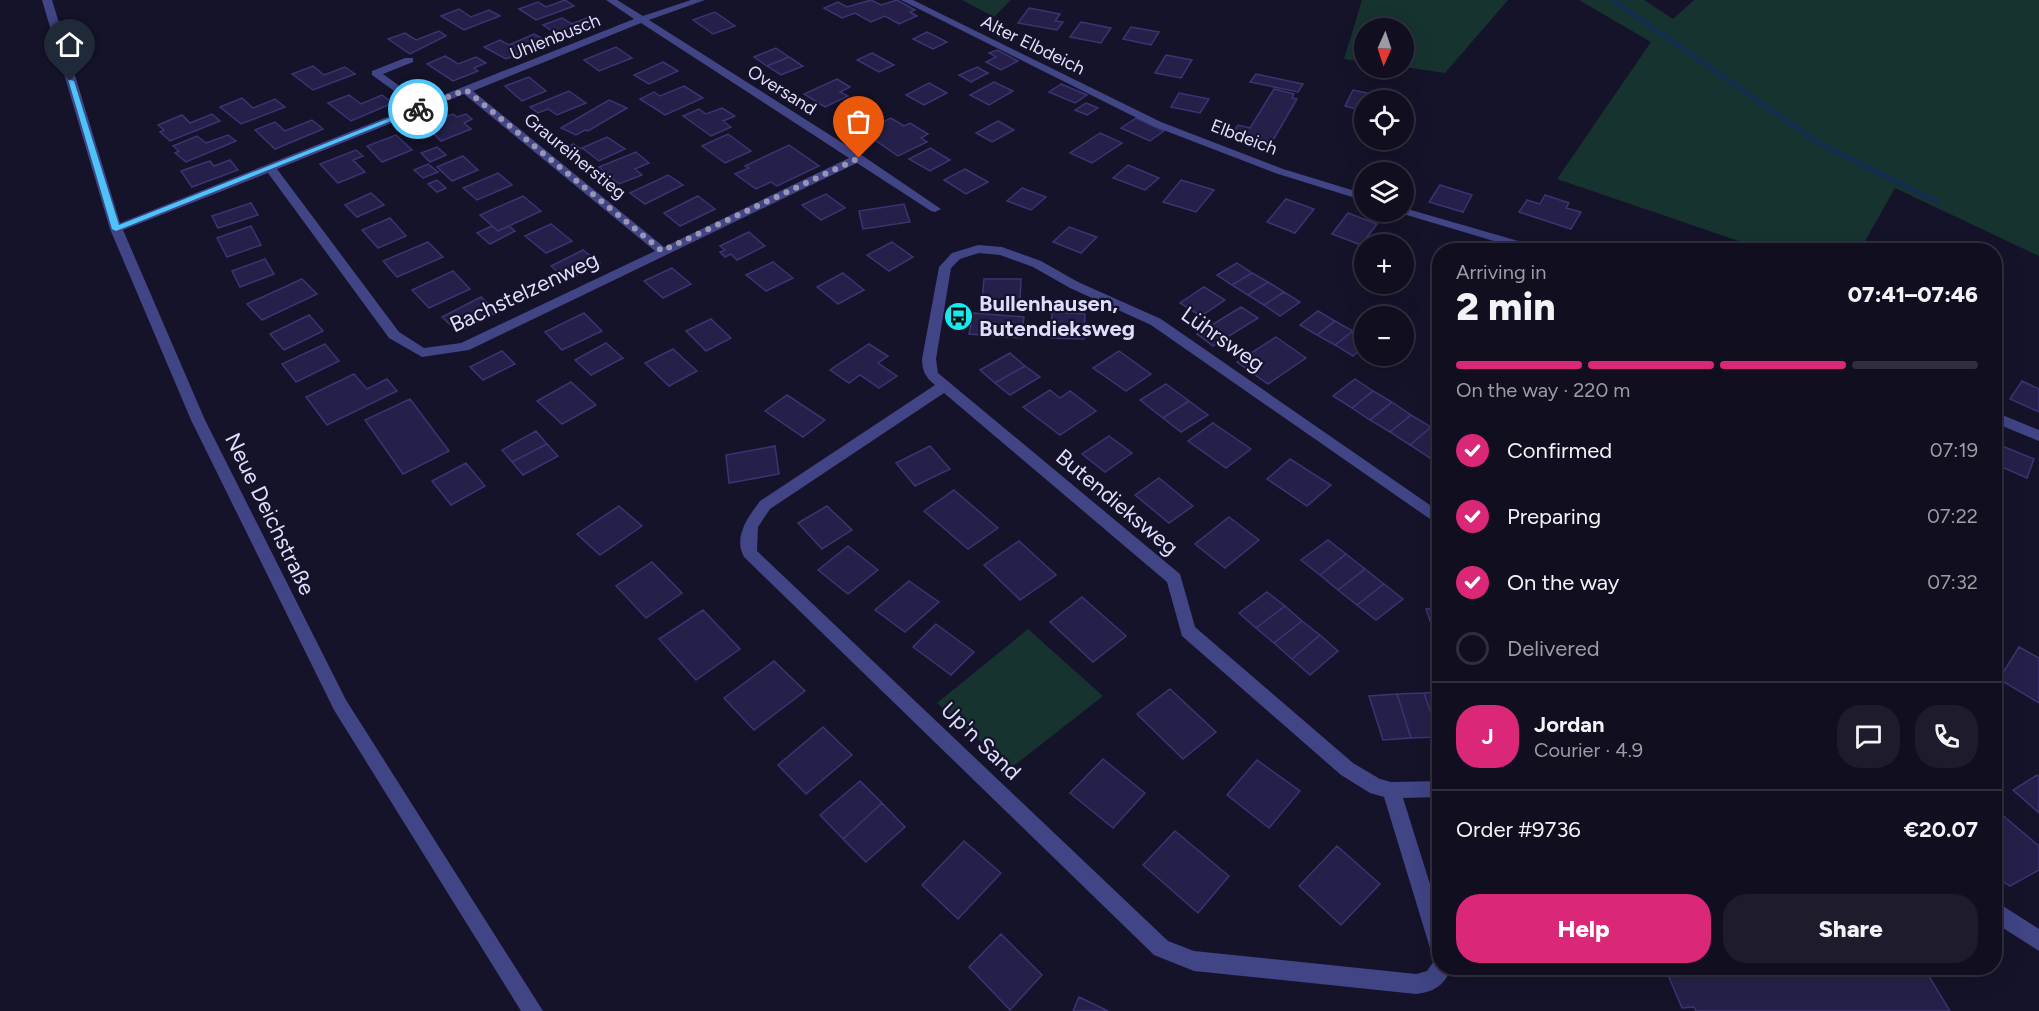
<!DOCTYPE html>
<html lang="en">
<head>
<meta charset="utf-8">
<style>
  :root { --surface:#100e1f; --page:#1e1c2c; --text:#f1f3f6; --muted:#9c9ca4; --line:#302e3d; --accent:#db2777 }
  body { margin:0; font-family:Figtree,sans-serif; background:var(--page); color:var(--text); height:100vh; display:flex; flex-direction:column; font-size:22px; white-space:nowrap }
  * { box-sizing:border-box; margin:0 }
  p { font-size:20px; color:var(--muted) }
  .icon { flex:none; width:33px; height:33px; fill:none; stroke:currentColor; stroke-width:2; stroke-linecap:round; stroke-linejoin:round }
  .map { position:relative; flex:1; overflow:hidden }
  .sheet { position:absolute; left:1432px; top:243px; width:570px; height:732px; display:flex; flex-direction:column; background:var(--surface); border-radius:24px; box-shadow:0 6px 24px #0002,0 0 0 2px var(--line) }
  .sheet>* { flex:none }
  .needle { width:39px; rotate:183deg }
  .controls { position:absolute; left:1354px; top:18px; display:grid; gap:12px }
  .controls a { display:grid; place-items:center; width:60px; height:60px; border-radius:50%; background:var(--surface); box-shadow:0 6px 24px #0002,0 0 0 2px var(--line); font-size:30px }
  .pin { position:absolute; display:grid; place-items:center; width:51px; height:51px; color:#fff; margin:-62px -26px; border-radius:50% 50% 50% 0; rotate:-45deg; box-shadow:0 0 6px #0007 }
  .pin .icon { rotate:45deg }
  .courier { position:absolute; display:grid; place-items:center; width:60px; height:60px; margin:-30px; border:4px solid #4fc3f7; border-radius:50%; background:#fff; color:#222; box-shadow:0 2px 8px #0007 }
  .summary em { font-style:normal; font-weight:800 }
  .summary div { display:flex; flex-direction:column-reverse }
  .summary { display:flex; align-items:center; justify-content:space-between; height:102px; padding:0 24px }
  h1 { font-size:39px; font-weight:800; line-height:45px }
  .bar { display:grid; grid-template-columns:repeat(4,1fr); gap:9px 6px; align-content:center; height:72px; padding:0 24px }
  .bar i { height:8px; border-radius:4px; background:var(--line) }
  .bar .on { background:var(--accent) }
  .bar p { grid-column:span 4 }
  .line { display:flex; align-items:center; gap:15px; padding:0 24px; border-top:2px solid var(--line) }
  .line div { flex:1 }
  .round { display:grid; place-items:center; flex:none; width:63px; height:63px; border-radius:24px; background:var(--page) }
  ol { padding:0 24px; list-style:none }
  li { display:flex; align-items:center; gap:18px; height:66px }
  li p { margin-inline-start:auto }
  li .icon { padding:6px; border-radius:50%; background:var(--accent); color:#fff; stroke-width:4 }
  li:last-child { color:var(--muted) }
  li i { width:33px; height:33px; border:3px solid var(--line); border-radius:50% }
  .button { display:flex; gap:12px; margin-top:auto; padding:12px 24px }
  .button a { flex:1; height:69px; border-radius:24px; background:var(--accent); color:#fff; font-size:24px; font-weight:800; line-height:69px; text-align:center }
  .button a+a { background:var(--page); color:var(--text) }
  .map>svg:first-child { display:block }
  .green { fill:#163330 }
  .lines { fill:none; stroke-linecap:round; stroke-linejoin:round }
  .stream { stroke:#132d4d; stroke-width:5 }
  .building { fill:#252049; stroke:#3b3473; stroke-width:1.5 }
  .minor { fill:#414485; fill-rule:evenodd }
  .route { fill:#4fc3f7 }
  .done { stroke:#9896b3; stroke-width:6; stroke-dasharray:0 10.8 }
  .labels { text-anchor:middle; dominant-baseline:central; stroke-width:4.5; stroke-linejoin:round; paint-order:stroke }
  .far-street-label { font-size:18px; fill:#dfddfd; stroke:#151329 }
  .street-label { font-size:22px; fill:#dfddfd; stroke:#151329 }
  .poi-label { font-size:22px; font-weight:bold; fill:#dfddfd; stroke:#151329; text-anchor:start }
</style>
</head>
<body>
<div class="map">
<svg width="2039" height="1011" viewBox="0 0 2039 1011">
  <rect width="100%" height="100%" fill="#151329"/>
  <path class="green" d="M962,0H1011L994,17Z
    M1362,0H1508L1445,73L1404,67V28H1365V62L1344,59Z
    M1579,0H1644L1673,19L1694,0H2039V256L1895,188L1860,250H1765L1557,179L1651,42Z
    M1028,629L1103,696L1011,768L937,703Z"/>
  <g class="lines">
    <path class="stream" d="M1613,0L1820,144L1938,202"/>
  </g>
  <path class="building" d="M565,0L574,6L536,20L519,9L538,2L546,7Z
    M871,0L881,5L897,0L915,10L910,12L917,16L899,24L885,16L871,22L855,13L842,18L824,8L838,2L847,7Z
    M1029,8L1060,14L1055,21L1063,22L1057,30L1018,23Z
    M459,9L471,17L489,10L500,16L464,30L441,16Z
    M715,12L735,26L713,34L693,20Z
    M589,17L597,22L561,37L543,25L562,18L572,24Z
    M1081,22L1111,28L1101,43L1070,37Z
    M1131,27L1159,32L1151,45L1123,39Z
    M439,31L446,36L410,54L388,39L405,33L416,40Z
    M927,32L947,42L933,49L913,39Z
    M534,34L547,41L506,59L484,47L500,40L509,45Z
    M616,47L632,58L599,71L584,60Z
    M776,48L789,57L767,66L754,57Z
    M997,50L1018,61L1001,70L986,62L996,57L989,53Z
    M872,53L894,65L879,72L857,60Z
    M1166,55L1192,60L1181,78L1155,73Z
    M445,56L458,64L476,57L486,63L474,68L478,71L453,81L427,64Z
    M789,57L803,66L781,75L767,66Z
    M663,62L678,71L649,84L634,75Z
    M313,66L324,75L345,67L355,74L313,90L292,74Z
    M977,67L988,73L971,82L959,75Z
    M1256,74L1303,84L1298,92L1250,82Z
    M529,77L546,91L522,101L505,86Z
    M837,79L850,87L840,92L848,96L825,107L804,94Z
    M994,82L1013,91L989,105L970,95Z
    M929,83L947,93L924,105L906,95Z
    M1061,84L1087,95L1075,103L1049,92Z
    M684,86L703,98L665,115L640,99L654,92L660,96Z
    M1274,89L1294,94L1292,98L1297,99L1272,142L1233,132L1238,125L1250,128Z
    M1353,90L1372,94L1369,100H1365L1364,111L1345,106Z
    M569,91L586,103L557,115L548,109L538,113L530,107Z
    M1179,93L1209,99L1200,113L1171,107Z
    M349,95L361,104L382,95L393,103L351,121L328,103Z
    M242,98L253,108L275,99L285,107L241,124L220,107Z
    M609,100L627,108L588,131L585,130L576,135L561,128Z
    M1086,103L1098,108L1087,115L1075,110Z
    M722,108L735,116L723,121L731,127L711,136L683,116L699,109L706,114Z
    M860,113L878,124L891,118L904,126L910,123L928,134L921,138L927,142L898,156L872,138L876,136L846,120Z
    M212,114L220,121L170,141L160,132L164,130L158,125L182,115L190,123Z
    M453,114L457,117L466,114L472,119L464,123L471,129L441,141L425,125Z
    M1136,118L1164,131L1150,141L1121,128Z
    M312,120L323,129L275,149L255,130L275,122L285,131Z
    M998,121L1014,130L992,142L976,133Z
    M1100,133L1122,143L1092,163L1070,153Z
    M728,134L751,151L725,163L702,146Z
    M228,135L236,141L186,162L175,153L179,151L173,146L197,136L206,143Z
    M396,135L412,150L382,162L367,146Z
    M607,137L625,149L599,161L582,148Z
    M573,144L581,149L568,155L561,150Z
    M789,145L819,166L777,186L771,182L756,189L735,174L749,168L745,166Z
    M437,147L446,155L430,162L421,153Z
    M930,148L950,160L930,171L909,159Z
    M356,150L363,156L353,160L365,172L338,183L320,164Z
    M636,152L649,163L635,169L642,175L619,184L599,167Z
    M463,156L478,170L452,181L437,167Z
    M230,160L238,170L192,187L181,171L210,161L214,166Z
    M428,164L438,172L423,178L414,170Z
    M1128,165L1159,178L1145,190L1113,178Z
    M965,169L988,182L966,194L944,180Z
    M498,173L512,185L477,200L463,188Z
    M668,175L683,185L645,204L630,193Z
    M437,180L446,188L437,192L428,184Z
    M1181,180L1214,190L1196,212L1163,202Z
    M1440,185L1472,195L1463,212L1429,202Z
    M1022,188L1046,197L1031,210L1007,201Z
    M371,193L384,205L357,217L345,205Z
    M826,194L845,208L821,220L802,205Z
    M1545,195L1569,203L1566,208L1581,212L1571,229L1519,212L1527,200L1540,204Z
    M523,196L541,211L498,231L480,215Z
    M698,196L715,209L680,226L664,213Z
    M1286,199L1314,209L1295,233L1267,222Z
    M251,203L258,215L218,228L212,216Z
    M904,204L910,222L863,229L859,211Z
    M1348,213L1377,224L1361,245L1332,234Z
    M390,218L406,236L378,248L362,230Z
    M551,224L572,241L546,253L525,236Z
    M251,226L261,245L227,257L217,238Z
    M492,226L498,231L509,226L515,231L490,244L477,233Z
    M1069,227L1097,237L1081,253L1053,242Z
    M749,232L765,246L737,260L731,254L725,257L720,252L725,250L720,246Z
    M428,242L443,257L397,277L383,261Z
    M892,242L913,257L889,271L867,255Z
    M583,250L600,263L567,280L551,266Z
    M265,259L274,274L240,287L232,271Z
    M773,262L793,278L766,291L746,275Z
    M1237,263L1252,273L1232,285L1217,275Z
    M672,268L691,284L663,298L644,281Z
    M453,271L470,289L429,308L412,290Z
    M843,273L864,290L838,304L817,287Z
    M1252,273L1268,282L1248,295L1232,285Z
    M302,279L317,294L262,320L247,304Z
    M984,279H1021L1020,301H982Z
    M1268,282L1284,292L1264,305L1248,295Z
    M1204,287L1225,300L1201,316L1180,303Z
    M1284,292L1300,302L1280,316L1264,305Z
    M481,297L497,312L458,332L442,317Z
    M1241,307L1258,318L1213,346L1197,334Z
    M1318,311L1335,321L1317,335L1300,325Z
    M1052,312L1085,314L1084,339L1051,338Z
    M584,313L602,331L562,350L545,332Z
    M973,313L1024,317L1021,338L969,334Z
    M309,315L323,331L284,350L270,334Z
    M711,319L731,338L706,351L686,331Z
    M1335,321L1353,331L1335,345L1317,335Z
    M1353,331L1365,338V346L1353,356L1335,345Z
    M1276,337L1306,358L1268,384L1237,362Z
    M606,343L623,358L591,375L575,360Z
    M325,344L339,361L296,382L282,364Z
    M869,344L888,356L878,363L897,376L879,388L860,375L849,383L830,370Z
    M673,349L697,371L669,386L645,363Z
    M502,351L515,364L483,380L470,367Z
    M1119,351L1151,374L1126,391L1093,368Z
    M1010,353L1025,366L995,383L980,370Z
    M1025,366L1040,377L1010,395L995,383Z
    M354,374L367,389L387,379L397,391L327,425L306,397Z
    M1355,379L1373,391L1352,408L1333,396Z
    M2022,381L2039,389V412L2010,399Z
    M571,382L596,405L562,424L537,401Z
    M1166,384L1189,401L1163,418L1140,400Z
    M1050,390L1060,398L1070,391L1096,411L1060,435L1023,407Z
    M1373,391L1392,402L1370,420L1352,408Z
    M787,395L825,420L803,437L765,411Z
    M410,399L449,451L403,474L365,420Z
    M1189,401L1208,415L1181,432L1163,418Z
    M1392,402L1411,415L1390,432L1370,420Z
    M1411,415L1431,427L1410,445L1390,432Z
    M1213,423L1251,449L1226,468L1188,441Z
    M1431,427L1440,432V449L1430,458L1410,445Z
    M536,431L547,444L512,462L502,450Z
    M1109,436L1132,453L1105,472L1082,454Z
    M1995,443L2034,459L2027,478L1995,464Z
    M547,444L558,456L523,475L512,462Z
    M775,446L779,474L729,483L726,455Z
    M930,446L950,469L915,486L896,463Z
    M1290,459L1331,485L1307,506L1267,479Z
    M466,463L485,486L451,505L432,481Z
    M1159,478L1193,506L1169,523L1135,495Z
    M954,490L998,528L968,549L924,511Z
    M619,506L642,526L600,555L577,534Z
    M827,506L852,530L822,549L798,523Z
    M1229,517L1259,540L1225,568L1195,544Z
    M1328,540L1346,554L1320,575L1301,560Z
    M1019,541L1056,575L1020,600L984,565Z
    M848,546L878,570L848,594L818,570Z
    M1346,554L1365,569L1338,590L1320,575Z
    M652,562L682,593L646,618L616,586Z
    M1365,569L1384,584L1357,605L1338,590Z
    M909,581L939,602L905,632L875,610Z
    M1384,584L1403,599L1376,620L1357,605Z
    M1267,592L1285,606L1256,628L1239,613Z
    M1082,597L1126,636L1093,662L1050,622Z
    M1285,606L1302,621L1274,643L1256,628Z
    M1440,608V644H1438L1426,609Z
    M703,610L740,649L696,680L659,639Z
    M1302,621L1320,635L1292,659L1274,643Z
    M936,624L974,652L951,675L913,647Z
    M1320,635L1338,651L1310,675L1292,659Z
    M2019,647L2039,658V703L1999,679Z
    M774,661L805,691L754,730L724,698Z
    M1170,689L1216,732L1183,759L1137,714Z
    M1440,692V737H1439L1424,693Z
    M1424,693L1439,737L1411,738L1397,694Z
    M1397,694L1411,738L1383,740L1369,696Z
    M823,727L852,755L806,794L778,765Z
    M1103,759L1145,793L1113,828L1070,793Z
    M1257,760L1300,791L1269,828L1227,795Z
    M2037,775L2039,777V813L2013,790Z
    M860,781L882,803L843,839L820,815Z
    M882,803L905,827L866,862L843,839Z
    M1995,809L2039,846V870L2010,886L1995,876Z
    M1175,831L1229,876L1198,913L1143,865Z
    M964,841L1001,873L958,919L922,885Z
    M1337,846L1380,884L1341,925L1299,886Z
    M1001,934L1042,975L1010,1010L969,967Z
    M1665,968H1924L1950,1011H1696L1694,1007L1682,1008Z
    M1079,997L1108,1011H1073Z"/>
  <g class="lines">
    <path class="minor" d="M42,0H52L120,223L415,106L372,75V71L405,58H413V62L383,74L423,103L634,19L606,0H617L643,16L691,0H705L649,20L863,156L941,209L935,212L931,211L857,163L469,350L422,357L389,338L268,173L123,230L205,420L346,700L543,1011H521L334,710L191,420L110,229ZM641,23L849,158L664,247L473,91ZM464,94L655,251L461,343L424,348L399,332L277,169Z
      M901,0H913L1161,122L1283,169L1365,194V201L1275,173L1153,126Z
      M1404,208L1539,247L1541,250H1524L1400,213L1399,212H1404Z
      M978,245L1002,247L1041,261L1078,282L1161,319L1440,512V526L1151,325L1070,288L1033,267L1000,255L979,253L960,259L951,268L936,359L938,373L1180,574L1195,627L1353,763L1380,779L1391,782L1440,781V797L1403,798L1440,916V958L1433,955L1430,948L1384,797L1370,793L1341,775L1182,636L1167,582L944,393L770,509L758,527L757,551L1168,941L1194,951L1416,974L1427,971L1434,961L1440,958V968H1451C1445,985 1434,992 1416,994L1194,971L1154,955L744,557C733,537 748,517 760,501L935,385C926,378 922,371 922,359L939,267L952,253Z
      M1995,412L2039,430V441L1995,423Z
      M1995,901L2039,929V951L1995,923Z"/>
  </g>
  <path class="route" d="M68,79L74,81L119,225L415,108L421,109L116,231L112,229Z"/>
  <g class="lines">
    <path class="done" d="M418,109L466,90L662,251L859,158"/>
  </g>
  <defs>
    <symbol id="bus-disc" viewBox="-11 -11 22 22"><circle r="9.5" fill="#17eaef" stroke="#151329"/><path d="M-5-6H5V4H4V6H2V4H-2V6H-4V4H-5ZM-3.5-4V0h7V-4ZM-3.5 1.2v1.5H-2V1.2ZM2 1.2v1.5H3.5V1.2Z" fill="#111"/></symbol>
  </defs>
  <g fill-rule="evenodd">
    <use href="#bus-disc" x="942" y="300" width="33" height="33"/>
  </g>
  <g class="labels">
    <g class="far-street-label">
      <text transform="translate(555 37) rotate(-22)">Uhlenbusch</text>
      <text transform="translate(1033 45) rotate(26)">Alter Elbdeich</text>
      <text transform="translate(782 90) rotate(32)">Oversand</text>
      <text transform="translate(1244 137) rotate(21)">Elbdeich</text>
      <text transform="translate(575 156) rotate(39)">Graureiherstieg</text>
    </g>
    <g class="street-label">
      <text transform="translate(524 292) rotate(-25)">Bachstelzenweg</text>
      <text transform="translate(1223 339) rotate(35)">Lührsweg</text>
      <text transform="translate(1117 502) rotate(40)">Butendieksweg</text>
      <text transform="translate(270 514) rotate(64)">Neue Deichstraße</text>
      <text transform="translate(981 741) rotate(44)">Up'n Sand</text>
    </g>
    <g class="poi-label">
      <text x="979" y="303">Bullenhausen,<tspan x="979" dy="25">Butendieksweg</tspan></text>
    </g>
  </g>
</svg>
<div class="controls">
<a><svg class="needle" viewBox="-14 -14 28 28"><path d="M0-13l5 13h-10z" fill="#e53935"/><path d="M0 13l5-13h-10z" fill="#9c9ca4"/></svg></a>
<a><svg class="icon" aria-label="locate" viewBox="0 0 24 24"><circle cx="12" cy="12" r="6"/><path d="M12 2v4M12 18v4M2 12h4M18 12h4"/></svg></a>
<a><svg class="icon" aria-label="layers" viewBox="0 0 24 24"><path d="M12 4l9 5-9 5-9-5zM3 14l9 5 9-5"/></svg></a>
<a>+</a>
<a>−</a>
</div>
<div class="pin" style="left:859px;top:158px;background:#ea580c"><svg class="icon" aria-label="bag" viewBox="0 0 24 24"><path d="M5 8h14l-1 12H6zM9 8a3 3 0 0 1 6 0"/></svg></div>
<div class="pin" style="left:70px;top:81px;background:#1f2937"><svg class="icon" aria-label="home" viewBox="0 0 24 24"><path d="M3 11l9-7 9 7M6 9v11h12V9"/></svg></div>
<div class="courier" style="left:418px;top:109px"><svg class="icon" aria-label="bike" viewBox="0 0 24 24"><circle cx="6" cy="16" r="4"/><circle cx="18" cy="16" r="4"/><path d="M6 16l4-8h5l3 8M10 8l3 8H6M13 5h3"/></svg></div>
<section class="sheet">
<div class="summary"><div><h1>2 min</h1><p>Arriving in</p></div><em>07:41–07:46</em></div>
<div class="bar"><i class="on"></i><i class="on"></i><i class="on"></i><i></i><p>On the way · 220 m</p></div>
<ol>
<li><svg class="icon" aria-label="check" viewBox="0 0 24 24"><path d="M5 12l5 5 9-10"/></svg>Confirmed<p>07:19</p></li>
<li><svg class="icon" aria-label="check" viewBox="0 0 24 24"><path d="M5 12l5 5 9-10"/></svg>Preparing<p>07:22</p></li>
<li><svg class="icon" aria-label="check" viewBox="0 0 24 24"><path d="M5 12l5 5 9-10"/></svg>On the way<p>07:32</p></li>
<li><i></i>Delivered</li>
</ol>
<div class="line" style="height:108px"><b class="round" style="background:var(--accent);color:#fff">J</b><div><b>Jordan</b><p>Courier · 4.9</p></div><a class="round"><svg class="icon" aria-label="chat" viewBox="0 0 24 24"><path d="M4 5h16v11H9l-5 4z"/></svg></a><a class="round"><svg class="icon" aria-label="phone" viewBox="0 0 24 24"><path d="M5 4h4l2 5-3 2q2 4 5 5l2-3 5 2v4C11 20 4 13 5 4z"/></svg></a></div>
<div class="line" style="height:78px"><div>Order #9736</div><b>€20.07</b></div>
<div class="button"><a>Help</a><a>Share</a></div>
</section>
</div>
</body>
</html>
